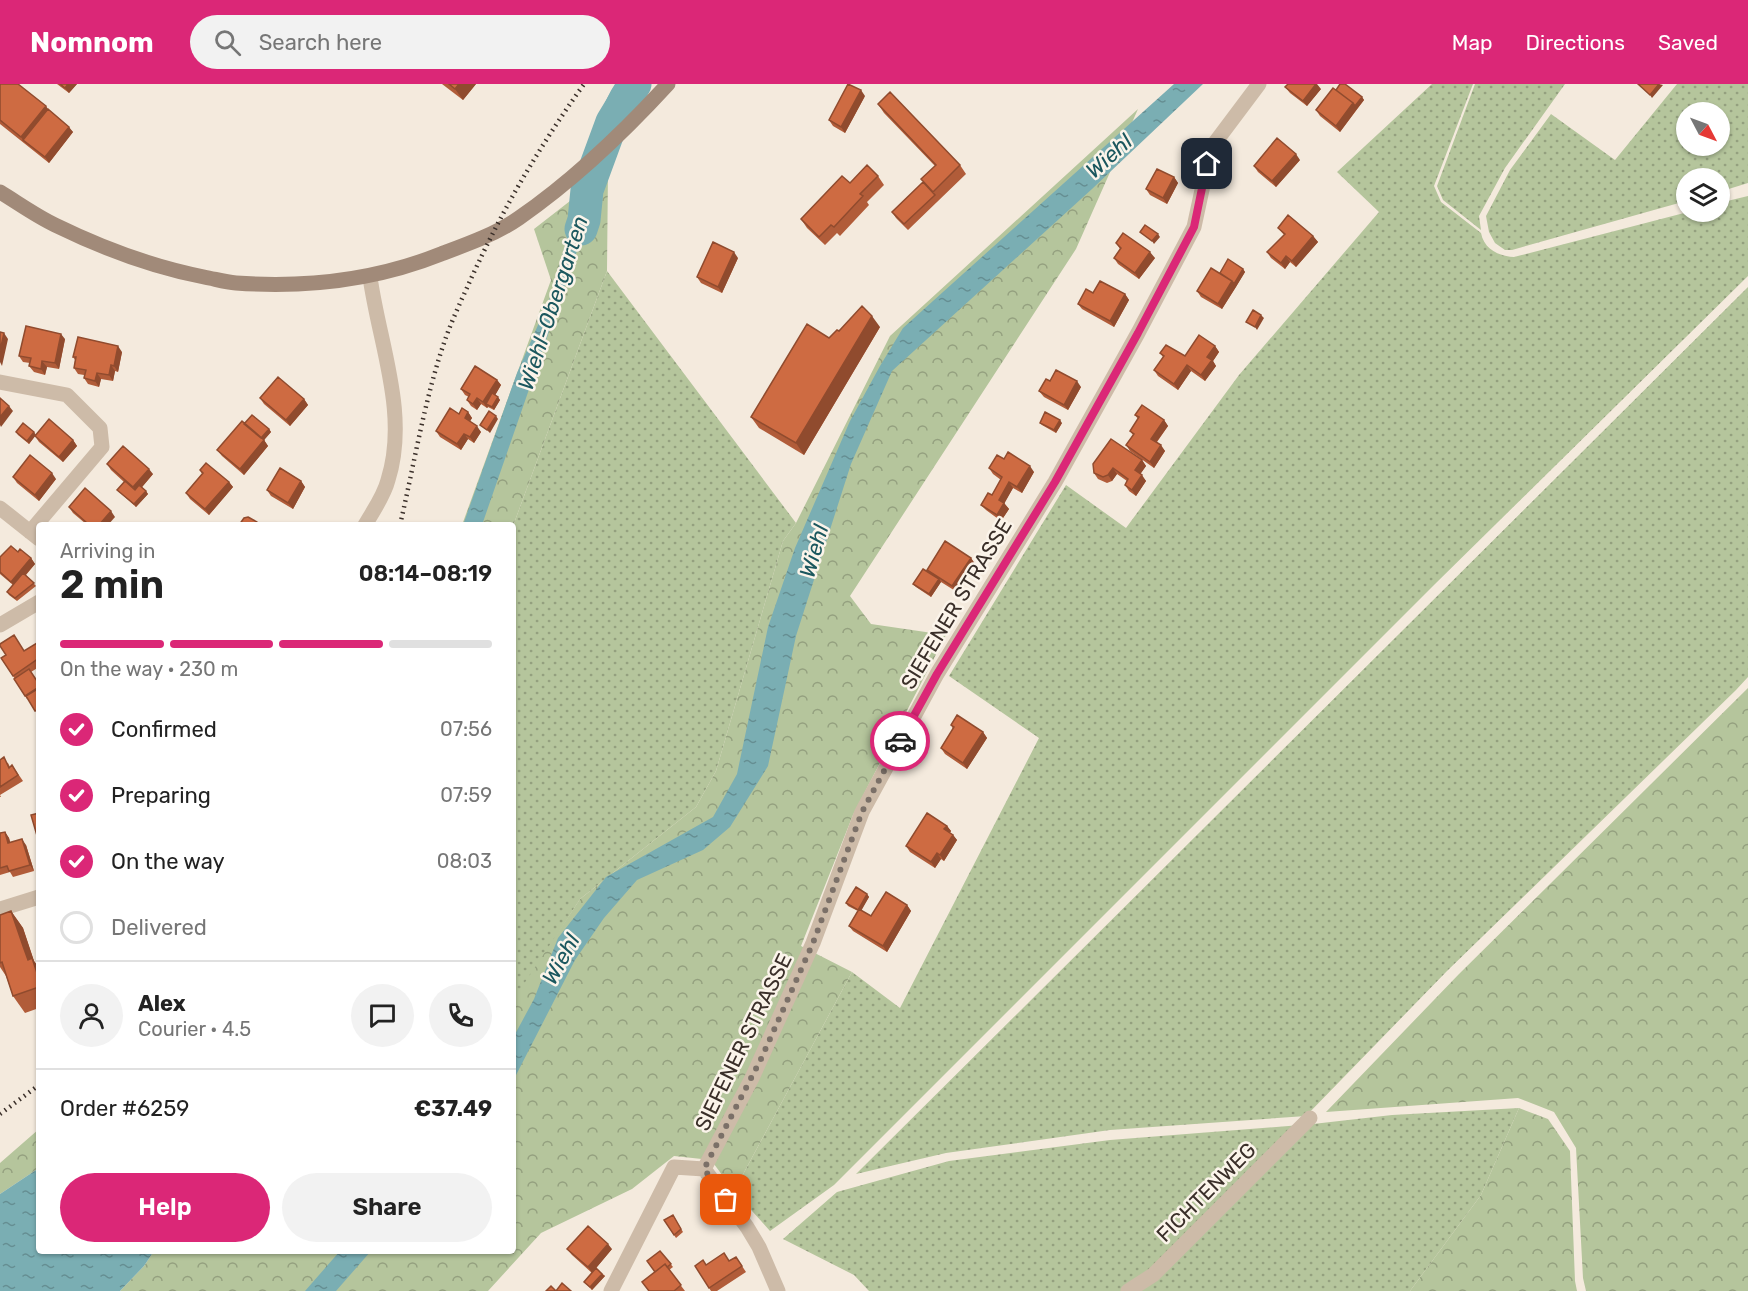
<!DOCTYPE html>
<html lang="en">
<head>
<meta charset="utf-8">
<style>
  :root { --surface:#fff; --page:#f2f2f2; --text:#222; --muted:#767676; --line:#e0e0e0; --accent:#db2777 }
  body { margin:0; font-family:Rubik,sans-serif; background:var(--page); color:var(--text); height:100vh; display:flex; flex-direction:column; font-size:22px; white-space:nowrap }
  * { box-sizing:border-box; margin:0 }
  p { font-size:20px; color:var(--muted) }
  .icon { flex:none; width:33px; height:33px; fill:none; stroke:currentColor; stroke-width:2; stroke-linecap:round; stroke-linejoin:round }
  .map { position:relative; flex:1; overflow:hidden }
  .panel { position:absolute; left:36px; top:438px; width:480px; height:732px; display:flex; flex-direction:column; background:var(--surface); border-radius:6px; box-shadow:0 2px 4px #0004 }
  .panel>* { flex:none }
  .needle { width:39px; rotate:131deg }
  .buttons { position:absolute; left:1676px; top:18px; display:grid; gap:12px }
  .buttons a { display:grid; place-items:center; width:54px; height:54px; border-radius:50%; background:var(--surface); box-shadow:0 2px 4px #0004; font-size:30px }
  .pin { position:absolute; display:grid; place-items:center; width:51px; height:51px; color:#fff; margin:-26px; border-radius:12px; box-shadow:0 3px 9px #0006 }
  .courier { position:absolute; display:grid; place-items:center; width:60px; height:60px; margin:-30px; border:4px solid #db2777; border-radius:50%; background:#fff; color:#222; box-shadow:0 2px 8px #0007 }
  .headline em { font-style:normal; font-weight:600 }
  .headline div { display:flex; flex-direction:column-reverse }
  .headline { display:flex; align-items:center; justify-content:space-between; height:102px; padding:0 24px }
  h1 { font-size:39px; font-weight:600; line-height:45px }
  .bar { display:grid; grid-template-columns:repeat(4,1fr); gap:9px 6px; align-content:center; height:72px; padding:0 24px }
  .bar i { height:8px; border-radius:4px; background:var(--line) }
  .bar .active { background:var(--accent) }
  .bar p { grid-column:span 4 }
  .line { display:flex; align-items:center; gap:15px; padding:0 24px; border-top:2px solid var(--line) }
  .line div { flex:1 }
  .round { display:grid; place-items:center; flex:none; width:63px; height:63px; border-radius:32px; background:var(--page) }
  ol { padding:0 24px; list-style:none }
  li { display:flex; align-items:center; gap:18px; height:66px }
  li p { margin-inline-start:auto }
  li .icon { padding:6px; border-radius:50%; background:var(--accent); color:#fff; stroke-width:4 }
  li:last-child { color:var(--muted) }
  li i { width:33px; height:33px; border:3px solid var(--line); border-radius:50% }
  .button { display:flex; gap:12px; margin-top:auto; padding:12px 24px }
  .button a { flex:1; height:69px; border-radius:36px; background:var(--accent); color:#fff; font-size:24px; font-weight:600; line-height:69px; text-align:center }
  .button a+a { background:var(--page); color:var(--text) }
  header { display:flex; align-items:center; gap:36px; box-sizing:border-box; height:84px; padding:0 30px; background:var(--accent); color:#fff }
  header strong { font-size:28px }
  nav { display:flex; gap:33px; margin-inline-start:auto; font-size:21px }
  .search { width:420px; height:54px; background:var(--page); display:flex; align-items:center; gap:15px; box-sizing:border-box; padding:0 21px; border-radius:33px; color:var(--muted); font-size:22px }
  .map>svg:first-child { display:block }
  .grass { fill:url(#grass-dots); fill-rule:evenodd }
  .forest { fill:url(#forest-crowns) }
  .water { fill:url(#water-ripples) }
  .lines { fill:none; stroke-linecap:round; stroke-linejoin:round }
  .river { stroke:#7aaeb3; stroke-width:33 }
  .street { stroke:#cdbba8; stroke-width:15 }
  .secondary { stroke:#a18a79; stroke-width:15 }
  .rail { stroke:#3a2f29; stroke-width:4.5; stroke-dasharray:1.5 4.5; stroke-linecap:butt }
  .wall { fill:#b15c39 }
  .shaded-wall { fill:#904b2e }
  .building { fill:#ce6b42; stroke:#904b2e; stroke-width:1.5 }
  .done { stroke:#7b7068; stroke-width:6; stroke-dasharray:0 10.8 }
  .route { stroke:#db2777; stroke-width:8 }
  .labels { text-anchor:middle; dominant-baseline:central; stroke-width:5; stroke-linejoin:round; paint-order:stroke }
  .street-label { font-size:21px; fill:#3a2f29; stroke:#fbf4ea }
  .water-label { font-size:22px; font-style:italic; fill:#1b575e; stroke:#fbf4ea }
</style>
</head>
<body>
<header>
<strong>Nomnom</strong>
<div class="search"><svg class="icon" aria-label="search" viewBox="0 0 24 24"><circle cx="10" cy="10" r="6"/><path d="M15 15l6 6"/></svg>Search here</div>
<nav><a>Map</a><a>Directions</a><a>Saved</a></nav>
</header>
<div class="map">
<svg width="1748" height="1207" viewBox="0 0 1748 1207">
  <defs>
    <pattern id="grass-dots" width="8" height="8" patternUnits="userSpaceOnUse" patternTransform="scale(1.5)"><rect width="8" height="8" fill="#b5c59c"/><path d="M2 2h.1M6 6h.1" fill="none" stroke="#94a07f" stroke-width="1.8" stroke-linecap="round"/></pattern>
    <pattern id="forest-crowns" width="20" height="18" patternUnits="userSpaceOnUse" patternTransform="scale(1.5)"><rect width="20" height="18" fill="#b5c59c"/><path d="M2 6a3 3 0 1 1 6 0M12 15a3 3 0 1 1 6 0" fill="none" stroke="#94a07f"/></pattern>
    <pattern id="water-ripples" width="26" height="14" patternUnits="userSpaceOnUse" patternTransform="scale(1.5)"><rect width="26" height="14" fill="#7aaeb3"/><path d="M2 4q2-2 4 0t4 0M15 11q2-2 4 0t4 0" fill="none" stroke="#658e92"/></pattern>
  </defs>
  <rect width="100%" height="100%" fill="#f4eadd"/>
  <path class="grass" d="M1432,0H1473L1434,102L1441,118L1481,149C1484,165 1498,172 1514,173L1688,128H1719V119L1748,112V192L1434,501L834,1101L770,1147L734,1107L852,888L900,924L1039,654L949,592L1066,401L1126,444L1239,291L1379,128L1337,88Z
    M1475,0H1565L1505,84L1479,132L1481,146L1443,116L1437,102Z
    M1677,0H1748V99L1719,108V94H1686V117L1512,166H1505L1495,159L1489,148L1486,132L1510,86L1551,30L1615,76ZM1686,28H1719V62H1686Z
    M607,187L796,439L783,457L716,687L696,723L580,815L513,920V442Z
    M1748,203V593L1736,606L1447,887L1306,1032L1110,1046L946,1069L856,1090Z
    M1519,1024L1481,1111L1410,1207H869L854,1191L783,1155L837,1108L949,1077L1110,1056L1313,1040L1392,1031Z"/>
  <path class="forest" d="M1138,25L1076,165L850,512L871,540L946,551L853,731L801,862L852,888L734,1107L711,1076L674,1072L632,1105L541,1149L488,1207H120L144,1182L154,1167H513L514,915L580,815L696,723L716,687L783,457L796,439L890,252Z
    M608,86L607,187L513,442L462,441L551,196L534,145L579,110Z
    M1748,604V1207H1586L1583,1194L1576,1064L1554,1028L1518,1014L1326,1028L1459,890Z
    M1519,1024L1548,1035L1570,1067L1575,1197L1577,1207H1410L1481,1111Z
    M39,1045V1084L0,1110V1079Z"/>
  <path class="water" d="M615,0H647L596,52C599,33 604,17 615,0Z
    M1174,0H1203L1092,105L892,287L851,380L796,552L768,682L730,743L703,766L637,796L604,834L575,876L513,997V954L534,915L558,854L606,793L713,733L737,690L768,543L795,464L850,337L880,282L903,244Z
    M608,86L595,115L482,441H463L517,289L552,209L579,110Z
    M39,1084V1167H154L144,1182L120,1207H0V1110Z
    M340,1167H371L336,1207H305Z"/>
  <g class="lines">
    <path class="river" d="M581,145L584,136L587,106L612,38L635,0"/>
    <path class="street" d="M0,298L67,311L100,344L102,363L30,448
      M0,424L39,455
      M365,441C373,427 384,412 388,396C409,330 379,259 370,193
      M0,541L39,518
      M0,825L39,813
      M704,1085L752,994L813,859L862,728L937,590L1055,398L1138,249L1194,143L1211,64L1259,0
      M704,1085L747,1143L759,1163L778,1207
      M611,1207L674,1083L704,1085
      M1128,1207L1153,1191L1310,1034"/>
    <path class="secondary" d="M0,108C18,119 36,132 55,141C102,164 153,183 204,193C215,195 225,198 236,199C306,204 376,196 441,170C468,160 496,150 519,134C574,96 623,49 668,0"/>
    <path class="rail" d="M400,441C414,381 424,318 444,259C451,238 461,217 470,197C503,124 538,65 584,0
      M0,1030L39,1001"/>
  </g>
  <path class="wall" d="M0,0L48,25L73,48L49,79L0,40Z
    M57,0H77L69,9Z
    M442,0H476L463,16Z
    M1285,3L1321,5L1307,22L1290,9Z
    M1336,6L1362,13L1364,16L1340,48L1320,32L1316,26Z
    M865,12L845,49L833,42L829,36Z
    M878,20L960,81L966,90L908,146L896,134L892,128L923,98L935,82L884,29Z
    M1300,76L1276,103L1258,88L1254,82Z
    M878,92L884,101L867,118L869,121L840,152L837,149L825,161L807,144L801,135L850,99Z
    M1174,93L1178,99L1167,120L1150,111L1146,105Z
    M1278,144L1313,152L1318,158L1296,183L1290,178L1285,185L1271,174L1267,168L1284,151Z
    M1116,159L1155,174L1139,195L1118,180L1114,174L1120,165Z
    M738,174L722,209L701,199L697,193Z
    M1243,185L1245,188L1222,225L1201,213L1197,207L1220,189Z
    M1093,209L1125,210L1129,216L1114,243L1082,225L1078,220Z
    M880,243L804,371L759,344L751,333L829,254L839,247Z
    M65,255L59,285L47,283L45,291L34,288L29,282L30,279L23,278L19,272Z
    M1215,262L1219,268L1213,277L1216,282L1205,297L1191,287L1178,306L1158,292L1154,286L1163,273L1160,269L1185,272Z
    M122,268L118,288L115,287L113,297L101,295L99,303L88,300L84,294V291L78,290L74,284L75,276L73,273Z
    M497,296L501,301L495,311L500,316L494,326L488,323L487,324L481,320L477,326L471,322L467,316L469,313L465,311L461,305Z
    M1050,297L1081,303L1068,326L1044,313L1039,307Z
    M260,314L304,315L308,321L290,342L264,320Z
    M468,328L472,334L470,337L481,348L474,359L468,355L461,366L440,353L436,347L459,330Z
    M1135,331L1164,336L1168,342L1157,358L1165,367L1154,384L1130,367L1126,361L1133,351L1130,347L1138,335Z
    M1040,339H1062L1056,349L1042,341Z
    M244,340L269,345L271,348L264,356L268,362L244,391L222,372L217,366Z
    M16,348L73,356L77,362L63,378L39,358L35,352L29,360L18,351Z
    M1004,375L1034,388L1022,409L1013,404L1004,419L1009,425L1001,437L986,426L981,421L992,411L1001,396L993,390L989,384Z
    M1142,376L1146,382L1140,390L1146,397L1136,412L1129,407L1125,401L1127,397L1117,390L1112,397L1107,399L1098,395L1094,389Z
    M107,380L153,390L142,403L148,410L136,423L117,406L124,398L111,386Z
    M200,386L229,398L233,403L209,431L190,415L186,409L202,390Z
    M13,393L56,395L39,417L17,399Z
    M301,397L305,403L293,425L271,412L267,406Z
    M69,423L115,433L86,440L73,429Z
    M18,468L31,474L35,480L26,491L36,502L17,517L9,511L7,508L13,501L0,490V473Z
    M971,474L975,480L957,508L941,498L931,513L916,503L913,500L929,488L927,486Z
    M39,562V583L31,588L39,600V633L28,614L27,615L14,595H15L1,574L6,571L25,567Z
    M951,641L983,648L987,654L967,685L945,670L941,664L953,645Z
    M0,676L8,679L10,683L12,681L23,697L0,711L1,713H0Z
    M947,742L951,747L950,749L953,751L957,756L944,777L941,775L935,784L910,768L906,762Z
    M5,748L9,754L10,758L26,761L34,787L13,793L10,788L0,791V749Z
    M867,810L869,813L861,826L871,832L907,821L911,827L887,868L853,847L849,842L858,827L848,822L846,819Z
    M11,827L23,844L34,877L39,884V924L25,929L13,912L6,892L0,883V831Z
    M673,1131L683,1148L676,1154L664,1136Z
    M567,1165H612L596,1184L605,1192L592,1206L584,1198L592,1189L572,1171Z
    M660,1167L673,1183L669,1186L685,1207H648L655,1188Z
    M736,1173L746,1188L717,1207H711L695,1182L729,1177Z"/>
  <path class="shaded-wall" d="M68,0H77L69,9L65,4Z
    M459,0H476L463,16L455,5Z
    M1316,0H1317L1321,5L1307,22L1303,17Z
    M1659,0L1663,1L1652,14L1650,11Z
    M861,6L865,12L845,49L841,43Z
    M1362,13L1364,16L1357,25L1355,22Z
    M1353,19L1357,25L1340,48L1336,42Z
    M46,22L52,31L23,56L21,53Z
    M69,43L73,48L49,79L45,73Z
    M1296,70L1300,76L1276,103L1272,97Z
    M1174,93L1178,99L1167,120L1163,114Z
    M1158,150L1160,153L1154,160L1152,157Z
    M1313,152L1318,158L1296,183L1292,177Z
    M734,168L738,174L722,209L718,203Z
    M1150,168L1155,174L1139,195L1135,189Z
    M1286,172L1290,178L1285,185L1281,179Z
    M1243,185L1245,188L1236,203L1234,200Z
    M1232,197L1236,203L1222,225L1218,220Z
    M1125,210L1129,216L1114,243L1110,237Z
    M1261,231L1264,234L1257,246L1255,243Z
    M872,232L880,243L804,371L796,359Z
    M4,249L8,255L2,282L0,278V267Z
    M61,250L65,255L59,285L55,279Z
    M118,262L122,268L118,288L114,282Z
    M1215,262L1219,268L1213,277L1216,282L1205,297L1201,291L1207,273Z
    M42,277L47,283L45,291L41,285Z
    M111,281L115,287L113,297L109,291Z
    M1187,281L1191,287L1178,306L1174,300Z
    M97,289L101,295L99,303L95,297Z
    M497,296L501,301L489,322L486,320L488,323L487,324L483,318Z
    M1077,297L1081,303L1068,326L1064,321Z
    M498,313L500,316L494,326L492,323Z
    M477,314L481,320L477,326L473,320Z
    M304,315L308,321L290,342L286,336Z
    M9,322L13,327L1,343L0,341V333Z
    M468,328L472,334L469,339L465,334Z
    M496,332L498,335L490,349L487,346Z
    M1060,336L1062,339L1056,349L1054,346Z
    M1164,336L1168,342L1155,360L1151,355Z
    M477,342L481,348L474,359L470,353Z
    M269,345L271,348L264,356L268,362L244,391L240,385L260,354Z
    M34,348L36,351L29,360L27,357Z
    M464,350L468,355L461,366L457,360Z
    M73,356L77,362L63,378L59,373Z
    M1161,361L1165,367L1154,384L1150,378Z
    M1142,376L1146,382L1139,392L1135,386Z
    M1030,382L1034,388L1022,409L1017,403Z
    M1113,384L1117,390L1112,397L1108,391Z
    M149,385L153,390L137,409L133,403Z
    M52,389L56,395L39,417L35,411Z
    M1142,391L1146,397L1136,412L1132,406Z
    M301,397L305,403L293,425L288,419Z
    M229,398L233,403L209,431L205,425Z
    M1009,398L1013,404L1003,422L999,416Z
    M146,407L148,410L136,423L134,420Z
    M1004,419L1009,425L1001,437L997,431Z
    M111,427L115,433L108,441H99Z
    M31,474L35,480L15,503L11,498Z
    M971,474L975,480L957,508L952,502Z
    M939,495L941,498L931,513L929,510Z
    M983,648L987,654L967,685L963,679Z
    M947,742L951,747L948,751L944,745Z
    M5,748L9,754L12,765L8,759Z
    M953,751L957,756L944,777L940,771Z
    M22,755L26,761L34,787L30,781Z
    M937,769L941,775L935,784L931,778Z
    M867,810L869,813L860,829L858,826Z
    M907,821L911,827L887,868L883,862Z
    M11,827L23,844L34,877L39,884V895L28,876L23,862Z
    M608,1160L612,1165L592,1189L588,1183Z
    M602,1190L605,1192L592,1206L590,1203Z"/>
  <path class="building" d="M0,0H18L46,22L21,53L0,36Z
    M60,0H68L65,4Z
    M449,0H459L455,5Z
    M848,0L861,6L841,43L829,36Z
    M1288,0H1316L1303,17L1285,3Z
    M1340,0H1345L1362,13L1355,22L1353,19L1336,6Z
    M1638,0H1659L1650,11Z
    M1333,4L1353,19L1336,42L1316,26Z
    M890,8L960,81L933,108L921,95L936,81L878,20Z
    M48,25L69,43L45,73L23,56Z
    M1277,54L1296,70L1272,97L1254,82Z
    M867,81L878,92L860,110L863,112L834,143L831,141L819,153L801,135L842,92L850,99Z
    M1157,85L1174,93L1163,114L1146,105Z
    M923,98L935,111L904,140L892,128Z
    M1288,131L1313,152L1292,177L1286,172L1281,179L1267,168L1285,150L1278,144Z
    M1145,141L1158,150L1152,157L1140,148Z
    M1123,149L1150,168L1135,189L1114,174L1121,164L1116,159Z
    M713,158L734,168L718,203L697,193Z
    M1228,175L1243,185L1234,200L1232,197L1220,189Z
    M1211,184L1232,197L1218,220L1197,207Z
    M1100,197L1125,210L1110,237L1078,220L1086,205L1093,209Z
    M862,222L872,232L796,359L751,333L807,240L829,254L837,246L839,247Z
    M1253,226L1261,231L1255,243L1246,238Z
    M26,242L61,250L55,279L42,277L41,285L29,282L31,274L19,272Z
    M0,248L4,249L0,267Z
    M1199,251L1215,262L1207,273L1212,276L1201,291L1187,281L1174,300L1154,286L1164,272L1160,269L1166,261L1185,272Z
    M78,253L118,262L114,282L111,281L109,291L97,289L95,297L84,294L86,286L74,284L76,273H73Z
    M475,282L497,296L483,318L477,314L473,320L467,316L470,310L461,305Z
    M1056,286L1077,297L1064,321L1039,307L1046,295L1050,297Z
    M278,293L304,315L286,336L260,314Z
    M492,309L498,313L492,323L486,320Z
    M0,314L9,322L0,333Z
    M1142,321L1164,336L1151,355L1161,361L1150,378L1126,361L1134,350L1130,347L1139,333L1135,331Z
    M450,324L459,330L462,324L468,328L465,334L477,342L470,353L464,350L457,360L436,347Z
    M489,327L496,332L487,346L480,341Z
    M1045,328L1060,336L1054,346L1040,339Z
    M252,331L269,345L261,354L244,340Z
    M49,335L73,356L59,373L35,352Z
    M242,337L264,356L240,385L217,366Z
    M23,339L34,348L27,357L16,348Z
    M1111,355L1142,376L1135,386L1142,391L1132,406L1125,401L1128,395L1113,384L1108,391L1103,393L1094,389L1093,380Z
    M123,362L149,385L133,403L107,380Z
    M1008,368L1030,382L1017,403L1009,398L999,416L1004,419L997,431L981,421L988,409L992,411L1002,393L989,384L997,371L1004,375Z
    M30,371L52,389L35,411L13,393Z
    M206,379L229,398L205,425L186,409L203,389L200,386Z
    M280,384L301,397L288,419L267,406Z
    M125,397L135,406L139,401L146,407L134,420L117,406Z
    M85,404L111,427L99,441H85L87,439L69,423Z
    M248,433L257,438L258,441H239L244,434Z
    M945,457L971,474L952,502L927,486Z
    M11,462L18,468L20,465L31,474L11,498L0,488V473Z
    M923,485L939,495L929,510L913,500Z
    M23,489L34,499L15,514L7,508Z
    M14,551L24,567L37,559L39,562V574L13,592L1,574L6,571L0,562V560Z
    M29,585L39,600V603L25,612L14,595Z
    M39,604V625L35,627L26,612Z
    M957,631L983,648L963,679L941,664L954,643L951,641Z
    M4,673L9,684L12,681L18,691L0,703V676Z
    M39,729V754L38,755L31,731Z
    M927,729L947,742L944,745L953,751L940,771L937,769L931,778L906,762Z
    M5,748L8,759L22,755L30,781L9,787L7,782L0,784V749Z
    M856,803L867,810L858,826L846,819Z
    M886,808L907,821L883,862L849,842L859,825L871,832Z
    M11,827L23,862L28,876L32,874L39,895V903L13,912L2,878L0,879V831Z
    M673,1131L681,1145L674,1151L664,1136Z
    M588,1142L608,1160L588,1183L567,1165Z
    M660,1167L671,1180L667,1183L665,1180L655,1188L647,1177Z
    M724,1169L729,1177L736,1173L742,1182L709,1204L695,1182L703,1176L706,1181Z
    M665,1180L681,1201L674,1207H649L642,1198Z
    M596,1184L602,1190L590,1203L584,1198Z
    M562,1199L571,1207H546L551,1202L556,1207Z"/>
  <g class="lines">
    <path class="done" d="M726,1116L704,1085L761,975L813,859L862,728L900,657"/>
    <path class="route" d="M900,657L937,590L1055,398L1138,249L1194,143L1207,80"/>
  </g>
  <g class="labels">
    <g class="street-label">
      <text transform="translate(956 520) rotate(-59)">SIEFENER STRASSE</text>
      <text transform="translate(743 958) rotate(-64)">SIEFENER STRASSE</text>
      <text transform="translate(1206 1108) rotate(-45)">FICHTENWEG</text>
    </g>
    <g class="water-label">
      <text transform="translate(1109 72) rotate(-42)">Wiehl</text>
      <text transform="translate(553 219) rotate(-72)">Wiehl-Obergarten</text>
      <text transform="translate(814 467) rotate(-74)">Wiehl</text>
      <text transform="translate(561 875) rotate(-61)">Wiehl</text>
    </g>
  </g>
</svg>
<div class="buttons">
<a><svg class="needle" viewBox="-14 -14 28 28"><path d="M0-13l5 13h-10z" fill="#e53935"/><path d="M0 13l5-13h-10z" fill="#767676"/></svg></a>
<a><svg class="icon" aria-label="layers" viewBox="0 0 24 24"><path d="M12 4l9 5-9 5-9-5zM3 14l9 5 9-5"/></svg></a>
</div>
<div class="pin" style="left:726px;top:1116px;background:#ea580c"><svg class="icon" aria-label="bag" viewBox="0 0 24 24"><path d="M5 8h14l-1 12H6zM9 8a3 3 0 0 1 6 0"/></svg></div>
<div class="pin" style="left:1207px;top:80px;background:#1f2937"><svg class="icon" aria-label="home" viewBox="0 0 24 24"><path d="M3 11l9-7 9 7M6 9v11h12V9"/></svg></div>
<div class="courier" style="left:900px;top:657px"><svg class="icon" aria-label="car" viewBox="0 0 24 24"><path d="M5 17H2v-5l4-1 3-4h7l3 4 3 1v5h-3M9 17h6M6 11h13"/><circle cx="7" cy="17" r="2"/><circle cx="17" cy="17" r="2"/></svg></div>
<section class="panel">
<div class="headline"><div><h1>2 min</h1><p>Arriving in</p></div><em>08:14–08:19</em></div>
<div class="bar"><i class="active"></i><i class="active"></i><i class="active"></i><i></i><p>On the way · 230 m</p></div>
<ol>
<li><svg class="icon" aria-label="check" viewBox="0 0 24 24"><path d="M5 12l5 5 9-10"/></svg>Confirmed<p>07:56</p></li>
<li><svg class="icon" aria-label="check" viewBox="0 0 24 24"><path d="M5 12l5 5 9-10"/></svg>Preparing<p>07:59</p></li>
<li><svg class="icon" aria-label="check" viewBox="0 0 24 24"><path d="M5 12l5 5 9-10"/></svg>On the way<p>08:03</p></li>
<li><i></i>Delivered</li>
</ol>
<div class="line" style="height:108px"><a class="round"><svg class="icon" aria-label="person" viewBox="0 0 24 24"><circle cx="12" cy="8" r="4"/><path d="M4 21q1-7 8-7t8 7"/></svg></a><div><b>Alex</b><p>Courier · 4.5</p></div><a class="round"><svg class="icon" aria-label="chat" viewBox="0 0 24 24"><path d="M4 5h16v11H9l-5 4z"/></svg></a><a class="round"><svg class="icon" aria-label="phone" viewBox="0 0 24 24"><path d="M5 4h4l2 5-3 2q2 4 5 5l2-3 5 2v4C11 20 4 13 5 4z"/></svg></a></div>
<div class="line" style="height:78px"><div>Order #6259</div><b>€37.49</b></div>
<div class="button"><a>Help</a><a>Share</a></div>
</section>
</div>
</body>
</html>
